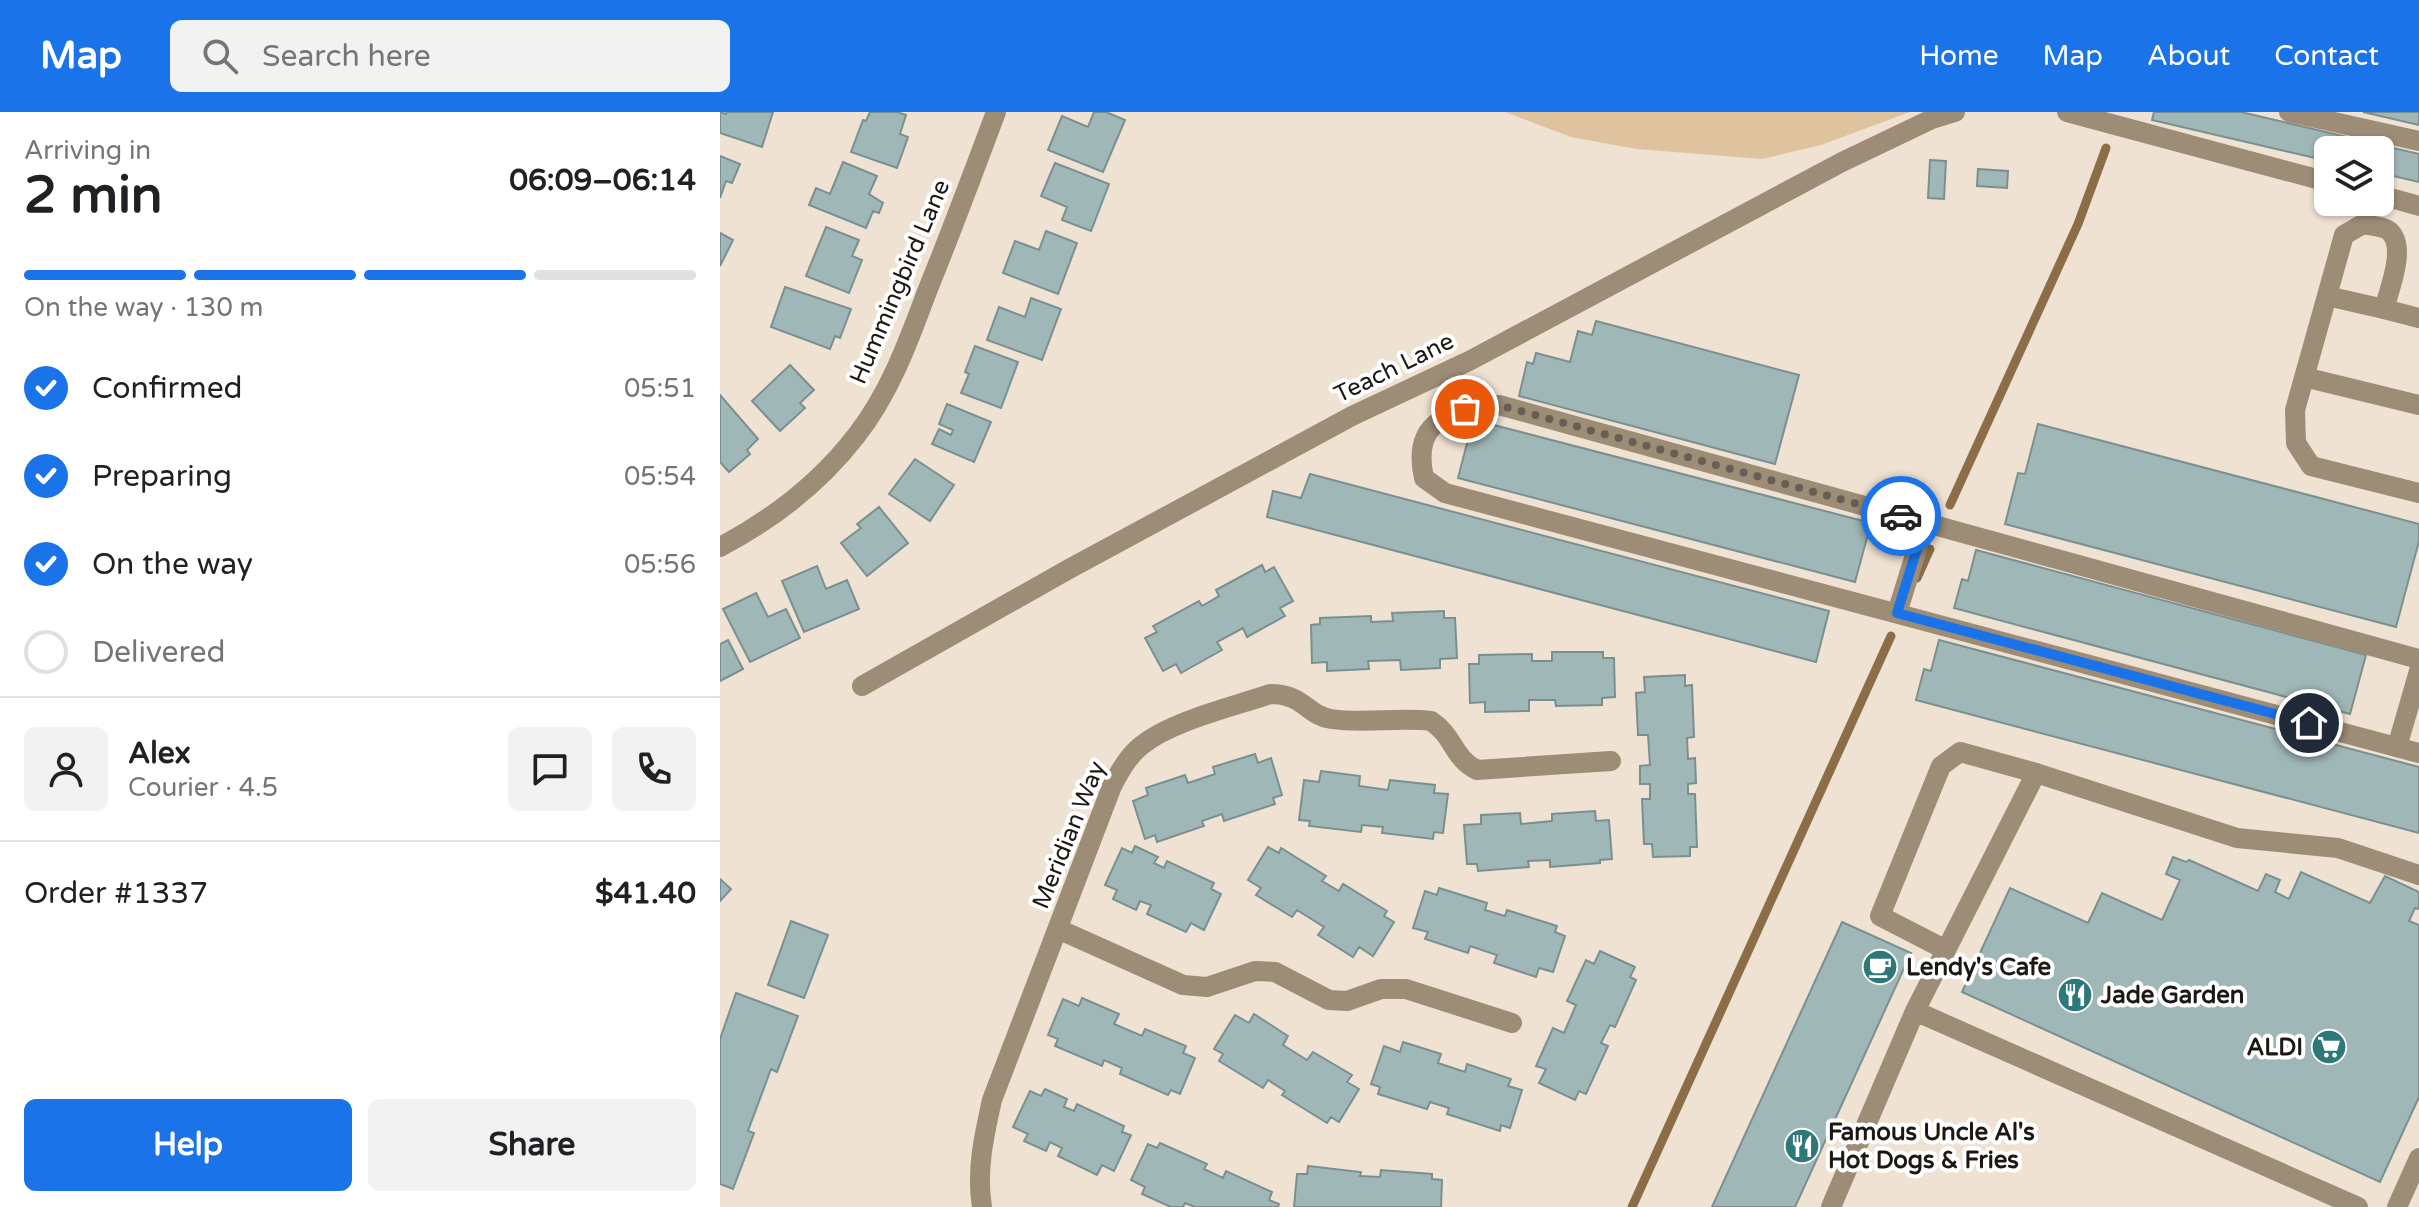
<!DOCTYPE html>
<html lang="en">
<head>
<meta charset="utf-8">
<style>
  :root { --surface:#fff; --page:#f2f2f2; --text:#202124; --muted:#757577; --line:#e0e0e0; --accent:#1a73e8 }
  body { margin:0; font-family:"Varela Round",sans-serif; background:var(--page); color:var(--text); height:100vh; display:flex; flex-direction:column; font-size:30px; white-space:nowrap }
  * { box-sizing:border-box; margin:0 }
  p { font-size:26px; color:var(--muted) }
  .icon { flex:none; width:44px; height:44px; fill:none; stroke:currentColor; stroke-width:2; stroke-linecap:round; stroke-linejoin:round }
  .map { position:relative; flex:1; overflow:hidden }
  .drawer { display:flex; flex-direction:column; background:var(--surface); width:720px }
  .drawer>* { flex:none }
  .controls { position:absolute; left:1594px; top:24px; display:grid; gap:16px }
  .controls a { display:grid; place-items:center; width:80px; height:80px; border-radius:12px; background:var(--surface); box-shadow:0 2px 6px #0004; font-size:40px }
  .pin { position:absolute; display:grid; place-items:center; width:68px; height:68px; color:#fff; margin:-34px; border:4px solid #fff; border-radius:50%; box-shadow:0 2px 8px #0007 }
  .courier { position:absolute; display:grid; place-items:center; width:80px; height:80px; margin:-40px; border:6px solid #1a73e8; border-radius:50%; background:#fff; color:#222; box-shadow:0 2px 10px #0007 }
  .overview em { font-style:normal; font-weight:700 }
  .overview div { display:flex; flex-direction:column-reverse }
  .overview { display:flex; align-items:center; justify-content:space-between; height:136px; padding:0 24px }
  h1 { font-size:52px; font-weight:700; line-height:60px }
  .bar { display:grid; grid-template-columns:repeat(4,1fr); gap:12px 8px; align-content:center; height:96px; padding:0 24px }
  .bar i { height:10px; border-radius:6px; background:var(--line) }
  .bar .active { background:var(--accent) }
  .bar p { grid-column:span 4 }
  .line { display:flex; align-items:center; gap:20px; padding:0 24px; border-top:2px solid var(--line) }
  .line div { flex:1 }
  .round { display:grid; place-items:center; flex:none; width:84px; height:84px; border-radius:12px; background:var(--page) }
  ol { padding:0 24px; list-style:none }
  li { display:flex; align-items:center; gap:24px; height:88px }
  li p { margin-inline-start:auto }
  li .icon { padding:8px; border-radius:50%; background:var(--accent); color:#fff; stroke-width:4 }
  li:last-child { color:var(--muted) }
  li i { width:44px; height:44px; border:4px solid var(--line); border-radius:50% }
  .action { display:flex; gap:16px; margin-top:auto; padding:16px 24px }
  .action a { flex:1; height:92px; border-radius:12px; background:var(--accent); color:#fff; font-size:32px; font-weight:700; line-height:92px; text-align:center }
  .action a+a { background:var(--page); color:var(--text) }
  header { display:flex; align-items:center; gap:48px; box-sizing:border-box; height:112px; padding:0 40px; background:var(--accent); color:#fff }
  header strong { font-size:38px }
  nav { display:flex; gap:44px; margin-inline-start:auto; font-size:28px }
  .search { width:560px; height:72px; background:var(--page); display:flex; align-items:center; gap:20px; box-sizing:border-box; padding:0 28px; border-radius:12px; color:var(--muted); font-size:30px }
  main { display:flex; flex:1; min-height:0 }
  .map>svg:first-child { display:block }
  .green { fill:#dfc39f }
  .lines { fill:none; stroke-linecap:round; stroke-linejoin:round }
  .stream { stroke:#8b6e48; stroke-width:9 }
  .building { fill:#a0b7b7; stroke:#7a9090; stroke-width:2 }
  .minor { stroke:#9d8c76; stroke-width:20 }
  .done { stroke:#665f56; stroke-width:8; stroke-dasharray:0 14.4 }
  .route { stroke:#1a73e8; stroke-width:10 }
  .labels { text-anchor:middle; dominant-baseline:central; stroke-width:8; stroke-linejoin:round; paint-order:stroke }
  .street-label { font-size:24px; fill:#1c1813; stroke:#fff }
  .poi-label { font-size:24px; font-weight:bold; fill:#1c1813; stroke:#fff; text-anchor:start }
</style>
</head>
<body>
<header>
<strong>Map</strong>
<div class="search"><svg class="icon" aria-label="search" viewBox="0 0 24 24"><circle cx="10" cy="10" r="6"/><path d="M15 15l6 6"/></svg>Search here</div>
<nav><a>Home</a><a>Map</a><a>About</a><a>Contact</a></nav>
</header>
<main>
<section class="drawer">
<div class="overview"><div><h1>2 min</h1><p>Arriving in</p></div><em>06:09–06:14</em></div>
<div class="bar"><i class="active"></i><i class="active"></i><i class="active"></i><i></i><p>On the way · 130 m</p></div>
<ol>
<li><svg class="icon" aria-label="check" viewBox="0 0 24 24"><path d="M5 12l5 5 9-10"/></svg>Confirmed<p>05:51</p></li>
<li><svg class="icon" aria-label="check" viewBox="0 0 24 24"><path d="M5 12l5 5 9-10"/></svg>Preparing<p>05:54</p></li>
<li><svg class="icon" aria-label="check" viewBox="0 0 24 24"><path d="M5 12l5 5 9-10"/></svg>On the way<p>05:56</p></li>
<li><i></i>Delivered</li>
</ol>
<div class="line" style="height:144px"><a class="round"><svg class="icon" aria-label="person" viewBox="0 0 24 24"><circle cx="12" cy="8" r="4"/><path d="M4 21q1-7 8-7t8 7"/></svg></a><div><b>Alex</b><p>Courier · 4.5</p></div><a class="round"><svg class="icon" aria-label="chat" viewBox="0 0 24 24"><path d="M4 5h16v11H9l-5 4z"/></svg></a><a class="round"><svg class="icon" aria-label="phone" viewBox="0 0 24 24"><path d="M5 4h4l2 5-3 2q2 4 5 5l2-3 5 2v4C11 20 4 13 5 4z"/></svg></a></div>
<div class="line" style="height:104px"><div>Order #1337</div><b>$41.40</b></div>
<div class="action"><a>Help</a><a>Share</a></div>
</section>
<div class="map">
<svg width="1699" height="1095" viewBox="0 0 1699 1095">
  <rect width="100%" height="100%" fill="#efe2d3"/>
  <path class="green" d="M785,0H1190L1101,33L1042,47L916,37L851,25Z"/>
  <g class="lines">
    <path class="stream" d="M1230,393L1358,112L1386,36
      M1197,466L1210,437
      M912,1095L1171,524"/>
  </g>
  <path class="building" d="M0,0L6,2L7,0H53L42,35L0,21Z
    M150,0H177L186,3L180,22L188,25L177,56L131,40L143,8L146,9Z
    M374,0H386L405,8L383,60L328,38L342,4L368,15Z
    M1434,0H1521L1699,42V70L1660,61V38H1608V49L1432,8Z
    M1643,0H1699V13Z
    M0,44L20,52L12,71L6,69L0,86Z
    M1210,48L1226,49L1224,87L1208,86Z
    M123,50L157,64L149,82L163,91L159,101L153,99L146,116L89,93L96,76L110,82Z
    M335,51L389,72L371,119L342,108L347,95L321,84Z
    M1258,57L1288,59L1287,76L1257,74Z
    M106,115L139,128L132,144L142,148L129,181L86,164Z
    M326,119L357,131L338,182L283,161L295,129L319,138Z
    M0,121L13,128L0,154Z
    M65,175L131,197L120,226L115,224L110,237L51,215Z
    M311,186L341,197L322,248L267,228L279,195L305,205Z
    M876,209L1079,263L1055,352L799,284L807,250L813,252L816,241L850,250L858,219L872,223Z
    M255,234L298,250L281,296L241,281L249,262L245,260Z
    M70,253L94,278L80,291L85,296L60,319L32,289Z
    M0,283L38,327L27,338L30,342L9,360L0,350Z
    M227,292L271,310L254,350L212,332L219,317L231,323L233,318L219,312Z
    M766,311L1151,411L1135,470L738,366L750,320L763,323Z
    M1318,312L1699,412V429L1676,515L1285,412L1298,361L1305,362Z
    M195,347L234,373L210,409L169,382Z
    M590,362L1109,499L1096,550L547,405L553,379L581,386Z
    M159,395L188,431L147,464L121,431L141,416L137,412Z
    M1256,438L1646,543L1630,602L1234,496L1242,467L1248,469Z
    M542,453L545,460L554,455L573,489L560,496L565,504L527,525L523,516L497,530L502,538L461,561L456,552L443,559L425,526L437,520L433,514L479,489L482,494L499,484L496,478Z
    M97,454L106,477L127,468L139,497L84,520L62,469Z
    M36,481L48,505L66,497L80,526L30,550L3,497Z
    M724,499V506H735L737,546L720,547V556L681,558L680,548L648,549L649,557L607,559V550L592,551L591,513L600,512V506L651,504V510L673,509L672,501Z
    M8,528L23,557L0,569V532Z
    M1219,528L1699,655V721L1196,588L1204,557L1211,559Z
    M832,540H883V546H894L895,585L882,586V593L836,594L835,588H809V599L765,600V590L750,591L749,552H759V543L812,542V549H832Z
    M965,563V574L972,573L974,625L967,626L968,647L975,646L976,671L968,672V682H975L977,735H970V744L933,745L932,732H924L922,687H930V672H920V654L930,653L928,623H918L916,581L925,580L924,565Z
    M535,642L538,651L551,646L562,683L553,686L555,692L504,709L502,702L482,709L484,714L437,730L435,723L425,727L413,689L428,683L426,676L465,663L468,671L495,662L493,655Z
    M601,659L640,664L639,674L668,678L670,668L715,673L714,681L728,682L723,721L714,720L713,727L662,721L663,715L642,713L641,720L589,714L590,709L579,708L584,668L599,670Z
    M875,699L876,709L889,708L892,747L880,748V751L830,755V748L808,749L809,755L758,759L757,752H747L744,713L761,712V703L800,701L801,712L832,709V702Z
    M415,734L438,745L434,751L444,756L447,749L494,771L491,777L501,782L484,818L471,811L466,820L427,802L431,793L420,789L416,798L393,787L397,778L385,773L402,736L412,741Z
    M548,735L559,741L561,736L606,764L602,769L619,779L623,772L667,799L664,804L674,810L653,844L639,835L633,845L598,823L604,815L577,798L572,805L536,783L541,776L528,768Z
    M1453,745L1466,750L1469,748L1538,779L1546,762L1560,768L1555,780L1569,787L1581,760L1650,791L1665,764L1699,780V797L1695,796L1689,809L1699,813V985L1660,1070L1242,880L1290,776L1368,811L1382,781L1442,808L1460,768L1446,762Z
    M0,767L11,777L0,789Z
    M719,776L767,791L765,798L785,804L787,798L837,814L835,820L845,824L833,860L819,856L816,865L774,851L777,843L750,834L748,841L705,827L708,820L693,816L705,779L717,783Z
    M71,809L108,823L84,886L48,873Z
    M1122,810L1191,841L1075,1095H992Z
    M880,839L915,855L910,865L916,868L895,915L890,913L881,931L888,934L866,982L859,979L855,988L819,971L826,957L816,954L833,916L844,921L856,893L847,889L866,848L874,852Z
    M16,881L78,904L57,960L51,957L28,1019L34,1021L13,1077L0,1072V927Z
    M362,886L399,902L394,912L422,924L425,917L466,934L463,941L475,946L460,982L451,978L448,983L400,962L402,956L384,948L382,954L335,934L338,927L328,923L343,887L359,894Z
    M534,902L568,924L563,933L587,948L593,940L632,963L627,970L639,977L619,1010L611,1005L607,1011L562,983L565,979L548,968L543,976L499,949L503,942L494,937L515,903L529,911Z
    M683,930L721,942L718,951L745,960L747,952L791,967L788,974L802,978L790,1016L781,1013L780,1019L727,1002L729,996L710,990L707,997L658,982L660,975L651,972L664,934L680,940Z
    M325,977L347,987L344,995L354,999L357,992L404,1014L402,1020L411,1023L394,1059L382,1053L377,1063L338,1044L342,1036L330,1030L326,1039L304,1029L308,1022L293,1015L310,979L321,984Z
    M440,1031L487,1052L484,1057L503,1066L506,1059L552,1080L549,1088L559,1092L558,1095H475L465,1091L463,1095H451L422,1082L425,1075L411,1068L428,1032L437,1036Z
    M588,1054L641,1060L640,1064L660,1065L661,1058L712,1062V1067L722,1068L721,1095H574L577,1062H587Z"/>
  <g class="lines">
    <path class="minor" d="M1347,0L1608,70
      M1569,0L1699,29
      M1660,83L1699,94
      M1607,184L1664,197C1669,178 1688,133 1668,118C1662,114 1651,114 1643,112L1624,123L1575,298L1576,331L1591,354L1699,381
      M1664,197L1699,206
      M1584,265L1699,293
      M0,435C53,407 99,372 136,324C170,281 189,228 208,177C232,118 254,59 276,0
      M1177,501L1205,411
      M1699,547L779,293C731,299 691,307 704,366L725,381L1699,641
      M142,574L349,457L632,304L751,248L1122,50L1212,7L1235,0
      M1677,635L1699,559
      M1316,661L1517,726L1618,736L1699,763
      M338,817L463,873L487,875L535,859L555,860L609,888L627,889L661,877H686L792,911
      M1195,899L1638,1095
      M262,1095C256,1059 264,1024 272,988L392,674C400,659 408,644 422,633C452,609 512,595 550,582C584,582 586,603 611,607C644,612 678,605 711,609C734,624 733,646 757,658L891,649
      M1111,1095L1195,899L1316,661L1240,640L1221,654L1160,804L1226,838
      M1677,1095L1699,1046"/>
  </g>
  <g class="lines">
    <path class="done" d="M745,297L779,293L1181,404"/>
    <path class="route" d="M1181,404L1205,411L1177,501L1589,611"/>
  </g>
  <defs>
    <symbol id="cafe-disc" viewBox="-11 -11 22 22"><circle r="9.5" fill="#2e787a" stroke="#fff"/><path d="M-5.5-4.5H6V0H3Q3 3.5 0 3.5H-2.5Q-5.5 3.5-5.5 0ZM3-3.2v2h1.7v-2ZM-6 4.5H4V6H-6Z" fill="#fff"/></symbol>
    <symbol id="restaurant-disc" viewBox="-11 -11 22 22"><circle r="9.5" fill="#2e787a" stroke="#fff"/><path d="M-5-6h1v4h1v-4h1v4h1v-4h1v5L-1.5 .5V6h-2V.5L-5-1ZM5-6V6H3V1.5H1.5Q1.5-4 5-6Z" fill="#fff"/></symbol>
    <symbol id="supermarket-disc" viewBox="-11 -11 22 22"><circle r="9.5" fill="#2e787a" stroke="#fff"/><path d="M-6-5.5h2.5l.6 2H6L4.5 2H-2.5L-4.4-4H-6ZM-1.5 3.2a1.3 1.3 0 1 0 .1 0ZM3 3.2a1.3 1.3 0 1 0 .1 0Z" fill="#fff"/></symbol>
  </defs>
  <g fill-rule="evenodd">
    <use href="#cafe-disc" x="1140" y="835" width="40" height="40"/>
    <use href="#restaurant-disc" x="1335" y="863" width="40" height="40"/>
    <use href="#supermarket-disc" x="1589" y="915" width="40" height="40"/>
    <use href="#restaurant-disc" x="1062" y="1014" width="40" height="40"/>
  </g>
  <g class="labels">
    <g class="street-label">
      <text transform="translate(180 170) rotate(-67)">Hummingbird Lane</text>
      <text transform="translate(674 256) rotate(-26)">Teach Lane</text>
      <text transform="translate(349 723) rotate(-68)">Meridian Way</text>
    </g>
    <g class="poi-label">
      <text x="1186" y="855">Lendy's Cafe</text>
      <text x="1381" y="883">Jade Garden</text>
      <text x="1583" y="935" text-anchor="end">ALDI</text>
      <text x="1108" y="1020">Famous Uncle Al's<tspan x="1108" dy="28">Hot Dogs &amp; Fries</tspan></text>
    </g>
  </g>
</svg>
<div class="controls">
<a><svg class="icon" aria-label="layers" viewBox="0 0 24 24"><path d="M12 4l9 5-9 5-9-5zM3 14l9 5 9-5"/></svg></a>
</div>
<div class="pin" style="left:745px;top:297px;background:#ea580c"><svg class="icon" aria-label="bag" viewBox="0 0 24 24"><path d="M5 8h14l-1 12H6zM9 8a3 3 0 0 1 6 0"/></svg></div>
<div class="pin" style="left:1589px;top:611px;background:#1f2937"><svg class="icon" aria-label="home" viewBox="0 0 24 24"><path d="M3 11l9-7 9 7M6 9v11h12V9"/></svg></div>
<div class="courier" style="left:1181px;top:404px"><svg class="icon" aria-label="car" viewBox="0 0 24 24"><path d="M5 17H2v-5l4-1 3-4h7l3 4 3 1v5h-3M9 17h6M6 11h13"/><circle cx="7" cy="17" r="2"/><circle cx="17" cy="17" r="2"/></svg></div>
</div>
</main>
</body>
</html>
